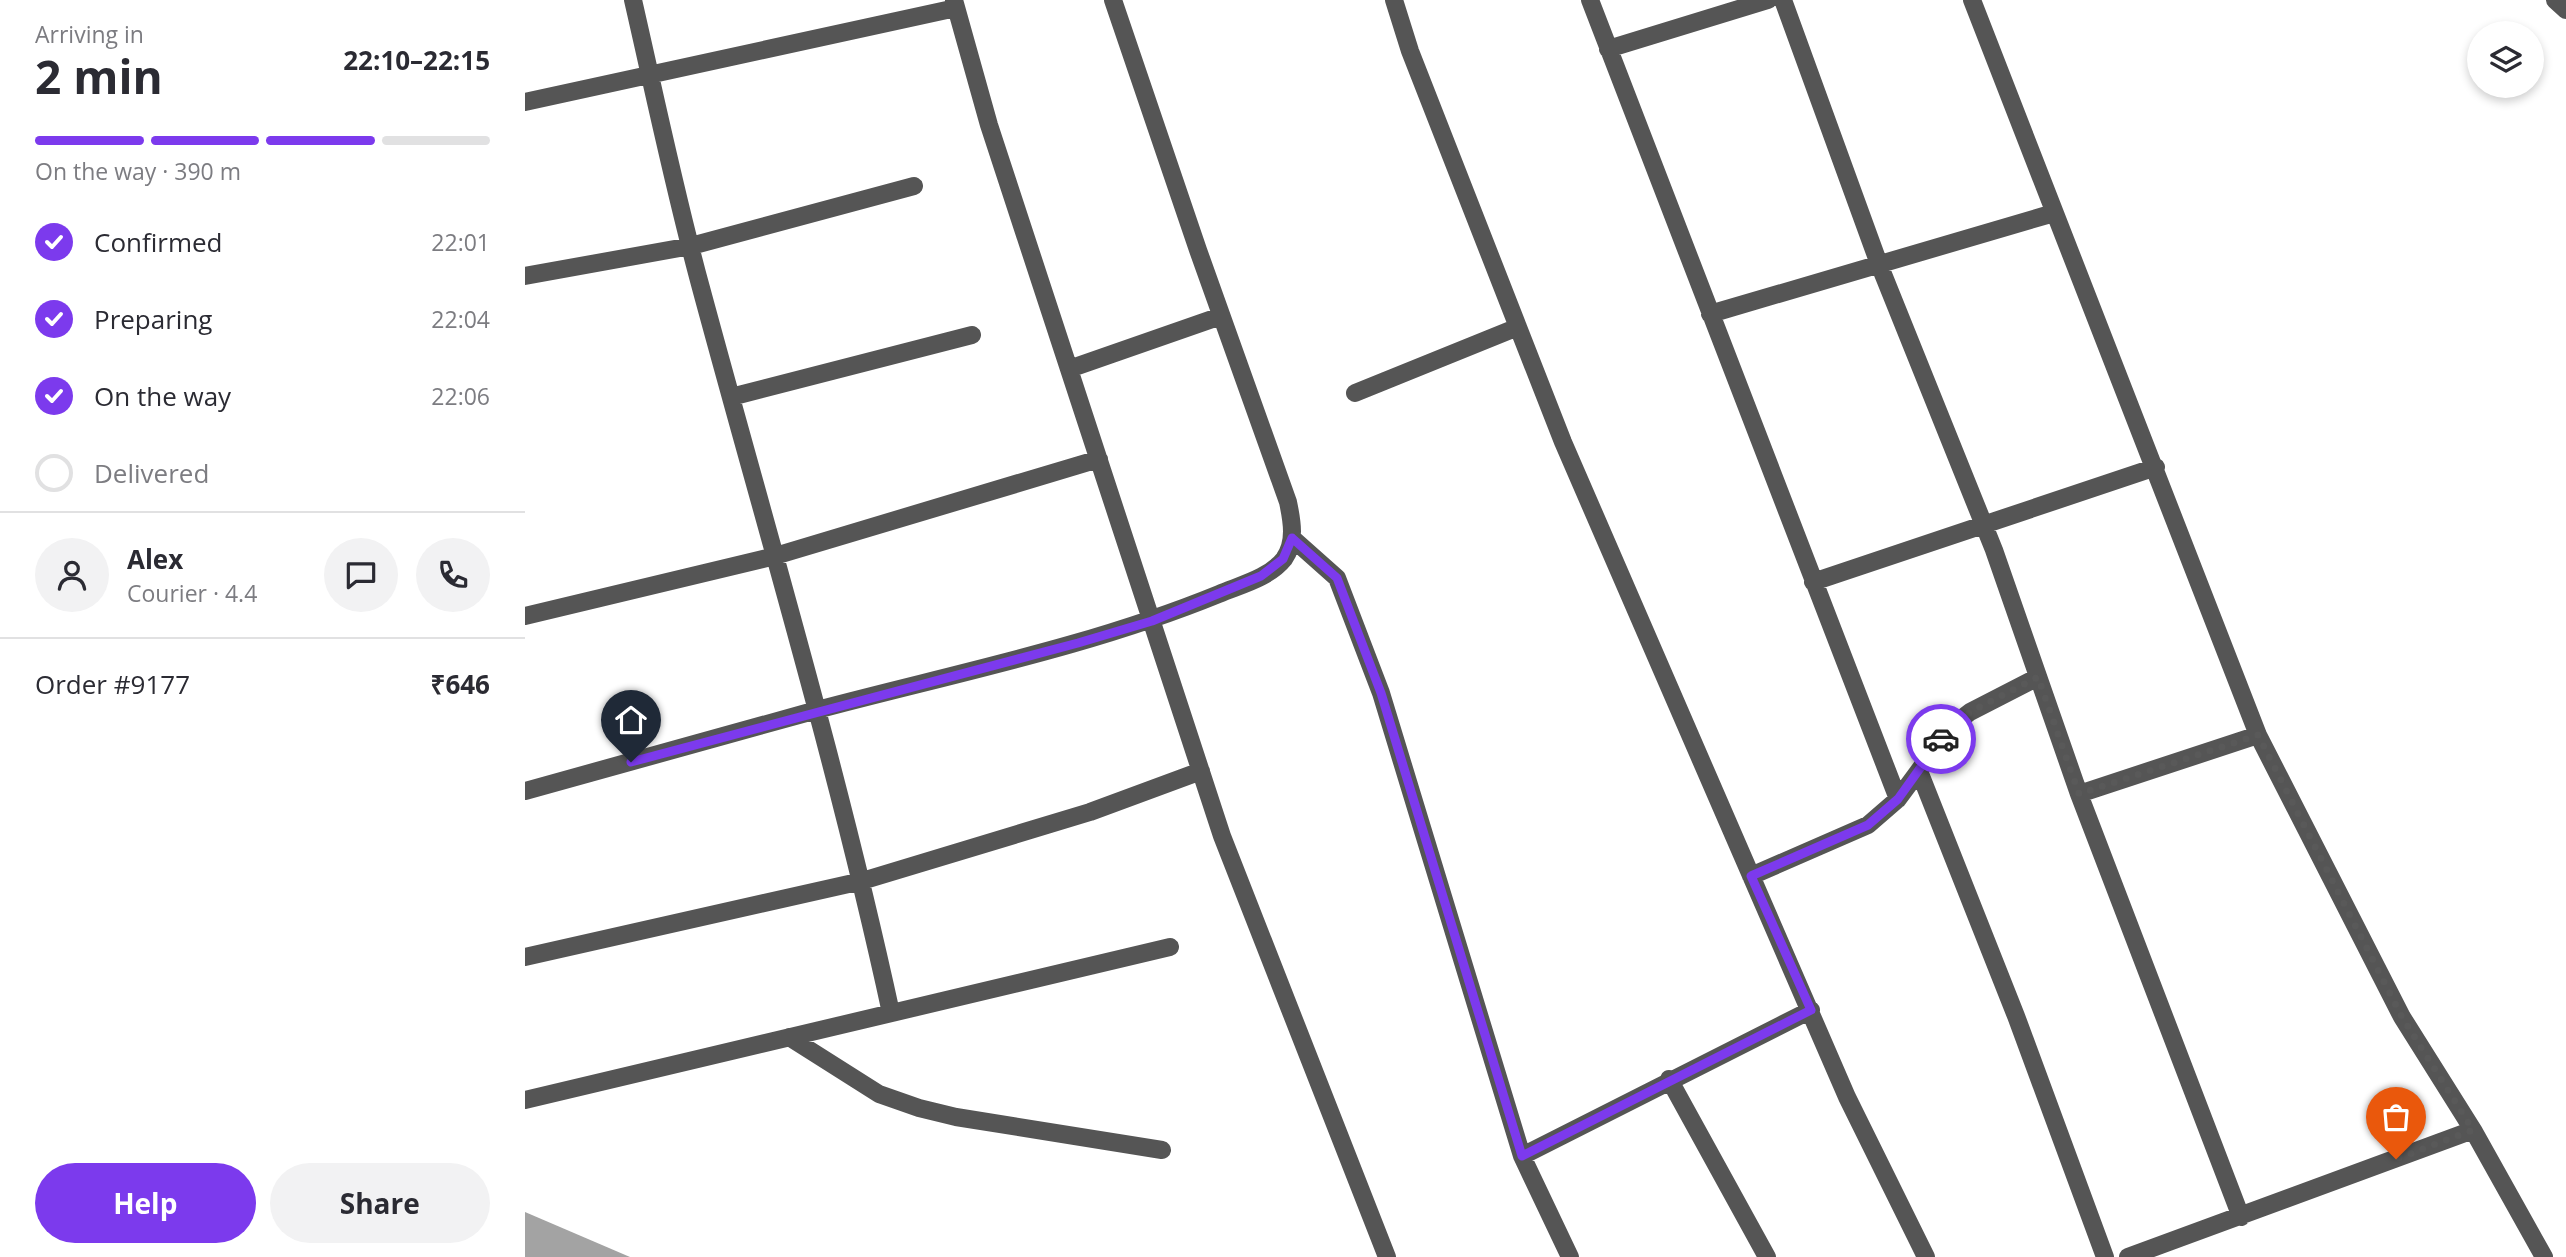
<!DOCTYPE html>
<html lang="en">
<head>
<meta charset="utf-8">
<style>
  :root { --surface:#fff; --page:#f2f2f3; --text:#2b2b33; --muted:#7c7c81; --line:#e1e1e2; --accent:#7c3aed }
  body { margin:0; font-family:"Open Sans",sans-serif; background:var(--page); color:var(--text); height:100vh; display:flex; flex-direction:column; font-size:26px; white-space:nowrap }
  * { box-sizing:border-box; margin:0 }
  p { font-size:23px; color:var(--muted) }
  .icon { flex:none; width:38px; height:38px; fill:none; stroke:currentColor; stroke-width:2; stroke-linecap:round; stroke-linejoin:round }
  .map { position:relative; flex:1; overflow:hidden }
  .details { display:flex; flex-direction:column; background:var(--surface); width:525px }
  .details>* { flex:none }
  .buttons { position:absolute; left:1942px; top:21px; display:grid; gap:14px }
  .buttons a { display:grid; place-items:center; width:77px; height:77px; border-radius:50%; background:var(--surface); box-shadow:0 4px 10px #0003; font-size:35px }
  .pin { position:absolute; display:grid; place-items:center; width:60px; height:60px; color:#fff; margin:-72px -30px; border-radius:50% 50% 50% 0; rotate:-45deg; box-shadow:0 0 7px #0007 }
  .pin .icon { rotate:45deg }
  .courier { position:absolute; display:grid; place-items:center; width:70px; height:70px; margin:-35px; border:5px solid #7c3aed; border-radius:50%; background:#fff; color:#222; box-shadow:0 2px 9px #0007 }
  .summary em { font-style:normal; font-weight:700 }
  .summary div { display:flex; flex-direction:column-reverse }
  .summary { display:flex; align-items:center; justify-content:space-between; height:119px; padding:0 35px }
  h1 { font-size:46px; font-weight:700; line-height:52px }
  .bar { display:grid; grid-template-columns:repeat(4,1fr); gap:10px 7px; align-content:center; height:84px; padding:0 35px }
  .bar i { height:9px; border-radius:5px; background:var(--line) }
  .bar .active { background:var(--accent) }
  .bar p { grid-column:span 4 }
  .line { display:flex; align-items:center; gap:18px; padding:0 35px; border-top:2px solid var(--line) }
  .line div { flex:1 }
  .round { display:grid; place-items:center; flex:none; width:74px; height:74px; border-radius:37px; background:var(--page) }
  ol { padding:0 35px; list-style:none }
  li { display:flex; align-items:center; gap:21px; height:77px }
  li p { margin-inline-start:auto }
  li .icon { padding:7px; border-radius:50%; background:var(--accent); color:#fff; stroke-width:4 }
  li:last-child { color:var(--muted) }
  li i { width:38px; height:38px; border:4px solid var(--line); border-radius:50% }
  .button { display:flex; gap:14px; margin-top:auto; padding:14px 35px }
  .button a { flex:1; height:80px; border-radius:42px; background:var(--accent); color:#fff; font-size:28px; font-weight:700; line-height:80px; text-align:center }
  .button a+a { background:var(--page); color:var(--text) }
  main { display:flex; flex:1; min-height:0 }
  .map>svg:first-child { display:block }
  .water { fill:#a3a3a3 }
  .lines { fill:none; stroke-linecap:round; stroke-linejoin:round }
  .minor { stroke:#555; stroke-width:18 }
  .done { stroke:#595959; stroke-width:7; stroke-dasharray:0 12.6 }
  .route { stroke:#7c3aed; stroke-width:9 }
</style>
</head>
<body>
<main>
<section class="details">
<div class="summary"><div><h1>2 min</h1><p>Arriving in</p></div><em>22:10–22:15</em></div>
<div class="bar"><i class="active"></i><i class="active"></i><i class="active"></i><i></i><p>On the way · 390 m</p></div>
<ol>
<li><svg class="icon" aria-label="check" viewBox="0 0 24 24"><path d="M5 12l5 5 9-10"/></svg>Confirmed<p>22:01</p></li>
<li><svg class="icon" aria-label="check" viewBox="0 0 24 24"><path d="M5 12l5 5 9-10"/></svg>Preparing<p>22:04</p></li>
<li><svg class="icon" aria-label="check" viewBox="0 0 24 24"><path d="M5 12l5 5 9-10"/></svg>On the way<p>22:06</p></li>
<li><i></i>Delivered</li>
</ol>
<div class="line" style="height:126px"><a class="round"><svg class="icon" aria-label="person" viewBox="0 0 24 24"><circle cx="12" cy="8" r="4"/><path d="M4 21q1-7 8-7t8 7"/></svg></a><div><b>Alex</b><p>Courier · 4.4</p></div><a class="round"><svg class="icon" aria-label="chat" viewBox="0 0 24 24"><path d="M4 5h16v11H9l-5 4z"/></svg></a><a class="round"><svg class="icon" aria-label="phone" viewBox="0 0 24 24"><path d="M5 4h4l2 5-3 2q2 4 5 5l2-3 5 2v4C11 20 4 13 5 4z"/></svg></a></div>
<div class="line" style="height:91px"><div>Order #9177</div><b>₹646</b></div>
<div class="button"><a>Help</a><a>Share</a></div>
</section>
<div class="map">
<svg width="2041" height="1257" viewBox="0 0 2041 1257">
  <rect width="100%" height="100%" fill="#fff"/>
  <path class="water" d="M0,1212L105,1257H0Z"/>
  <g class="lines">
    <path class="minor" d="M108,0C130,96 150,193 176,288C241,529 313,768 366,1013
      M429,0L464,125L697,836L862,1257
      M869,0L885,51L1038,442L1322,1097L1401,1257
      M1065,0L1373,799
      M1258,0L1354,264L1469,550L1554,794L1716,1217
      M1447,0L1733,735L1877,1017L1948,1130L2019,1257
      M2030,0L2041,10
      M1083,49L1243,0
      M0,102L431,8
      M0,276L166,246L389,186
      M1185,314L1529,213
      M544,369L696,316
      M830,393L993,327
      M206,397L447,335
      M767,538L812,578L856,693L997,1156L1045,1257
      M1288,582L1631,467
      M0,616L250,556L574,459
      M1394,771L1491,1016L1580,1257
      M0,791C97,764 194,737 292,710C427,674 564,647 694,594C715,585 744,578 759,559C771,542 767,521 763,502L673,250L588,0
      M1554,794L1733,735
      M1226,876L1343,825L1373,799L1427,726L1445,712L1513,677
      M0,957L337,881L565,812L676,771
      M264,1037L354,1094L394,1108L431,1117L637,1150
      M1144,1079L1242,1257
      M0,1100L645,947
      M997,1156L1286,1010
      M1603,1257L1948,1130"/>
  </g>
  <g class="lines">
    <path class="done" d="M1416,739L1445,712L1513,677L1554,794L1733,735L1877,1017L1948,1130L1871,1159"/>
    <path class="route" d="M106,762L553,643L627,621L736,576L758,559L767,538L812,578L856,693L997,1156L1286,1010L1226,876L1343,825L1373,799L1416,739"/>
  </g>
</svg>
<div class="buttons">
<a><svg class="icon" aria-label="layers" viewBox="0 0 24 24"><path d="M12 4l9 5-9 5-9-5zM3 14l9 5 9-5"/></svg></a>
</div>
<div class="pin" style="left:1871px;top:1159px;background:#ea580c"><svg class="icon" aria-label="bag" viewBox="0 0 24 24"><path d="M5 8h14l-1 12H6zM9 8a3 3 0 0 1 6 0"/></svg></div>
<div class="pin" style="left:106px;top:762px;background:#1f2937"><svg class="icon" aria-label="home" viewBox="0 0 24 24"><path d="M3 11l9-7 9 7M6 9v11h12V9"/></svg></div>
<div class="courier" style="left:1416px;top:739px"><svg class="icon" aria-label="car" viewBox="0 0 24 24"><path d="M5 17H2v-5l4-1 3-4h7l3 4 3 1v5h-3M9 17h6M6 11h13"/><circle cx="7" cy="17" r="2"/><circle cx="17" cy="17" r="2"/></svg></div>
</div>
</main>
</body>
</html>
